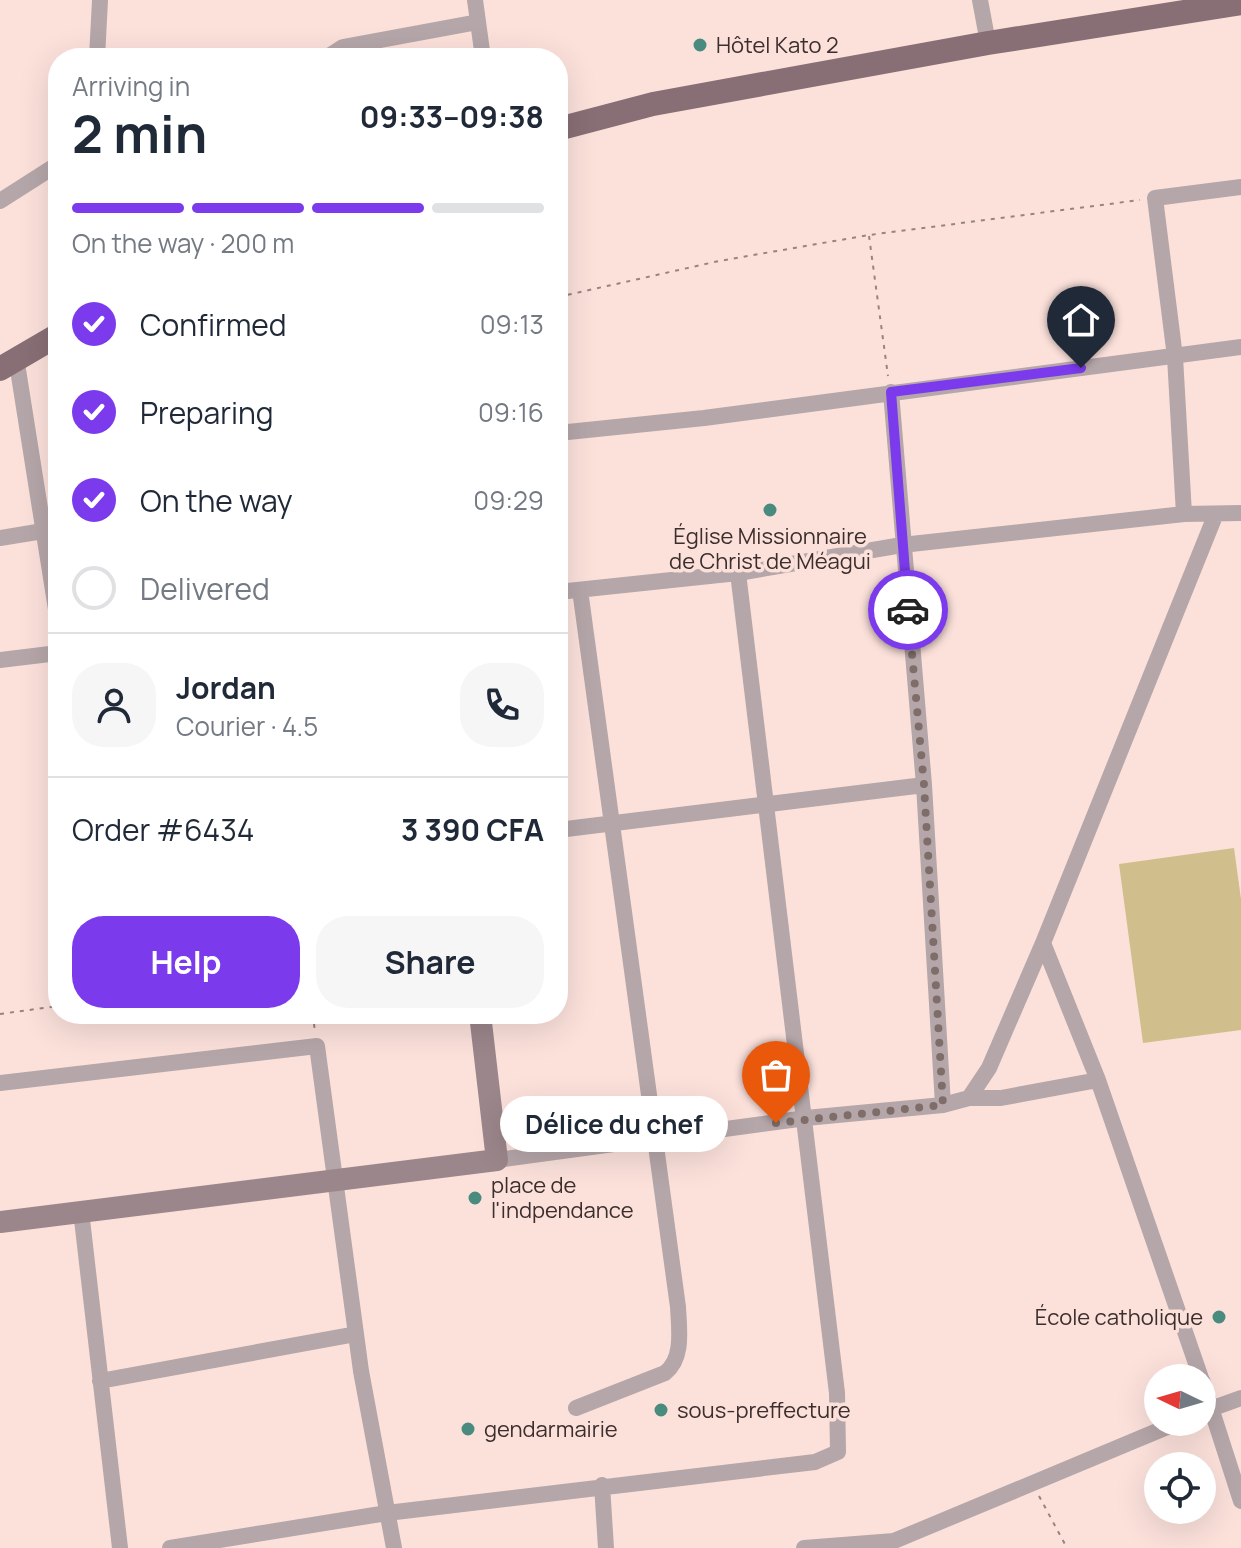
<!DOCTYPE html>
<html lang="en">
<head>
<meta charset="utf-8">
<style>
  :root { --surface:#fff; --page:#f6f6f7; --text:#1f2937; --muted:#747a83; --line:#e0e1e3; --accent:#7c3aed }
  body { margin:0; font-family:Manrope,sans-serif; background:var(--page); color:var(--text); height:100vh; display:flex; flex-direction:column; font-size:30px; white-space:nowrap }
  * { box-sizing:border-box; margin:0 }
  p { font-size:26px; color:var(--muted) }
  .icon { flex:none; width:44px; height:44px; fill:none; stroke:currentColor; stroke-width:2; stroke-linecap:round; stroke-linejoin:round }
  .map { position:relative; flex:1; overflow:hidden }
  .details { position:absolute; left:48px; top:48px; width:520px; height:976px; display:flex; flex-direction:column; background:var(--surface); border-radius:32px; box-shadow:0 8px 32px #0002 }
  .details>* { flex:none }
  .needle { width:52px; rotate:275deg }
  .tools { position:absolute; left:1144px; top:1364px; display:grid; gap:16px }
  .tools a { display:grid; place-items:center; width:72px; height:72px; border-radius:50%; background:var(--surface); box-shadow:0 8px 32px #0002; font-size:40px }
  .pin { position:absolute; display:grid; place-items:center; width:68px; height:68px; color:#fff; margin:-82px -34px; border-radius:50% 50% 50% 0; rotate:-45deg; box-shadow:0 0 8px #0007 }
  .pin .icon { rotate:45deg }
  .courier { position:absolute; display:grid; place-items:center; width:80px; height:80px; margin:-40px; border:6px solid #7c3aed; border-radius:50%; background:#fff; color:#222; box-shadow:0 2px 10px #0007 }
  .bubble { position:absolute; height:56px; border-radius:28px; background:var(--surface); box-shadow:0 8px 32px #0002; font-size:26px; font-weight:700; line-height:56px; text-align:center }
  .headline em { font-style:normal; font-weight:700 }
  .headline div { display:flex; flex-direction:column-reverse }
  .headline { display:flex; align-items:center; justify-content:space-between; height:136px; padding:0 24px }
  h1 { font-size:52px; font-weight:700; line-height:60px }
  .bar { display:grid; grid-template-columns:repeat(4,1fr); gap:12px 8px; align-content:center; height:96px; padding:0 24px }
  .bar i { height:10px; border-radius:6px; background:var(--line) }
  .bar .on { background:var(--accent) }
  .bar p { grid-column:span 4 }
  .line { display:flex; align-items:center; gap:20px; padding:0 24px; border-top:2px solid var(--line) }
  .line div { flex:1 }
  .round { display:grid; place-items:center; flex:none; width:84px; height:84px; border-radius:32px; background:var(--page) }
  ol { padding:0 24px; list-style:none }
  li { display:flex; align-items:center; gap:24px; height:88px }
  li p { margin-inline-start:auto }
  li .icon { padding:8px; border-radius:50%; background:var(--accent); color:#fff; stroke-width:4 }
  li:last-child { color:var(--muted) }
  li i { width:44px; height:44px; border:4px solid var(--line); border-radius:50% }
  .button { display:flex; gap:16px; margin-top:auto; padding:16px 24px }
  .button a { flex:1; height:92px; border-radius:32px; background:var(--accent); color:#fff; font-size:32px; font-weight:700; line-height:92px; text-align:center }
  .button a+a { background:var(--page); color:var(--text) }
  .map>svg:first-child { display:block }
  .green { fill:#d0bf8c }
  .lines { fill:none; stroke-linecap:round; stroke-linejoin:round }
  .path { stroke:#97837f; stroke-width:2; stroke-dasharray:4 6; stroke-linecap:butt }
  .street { stroke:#b5a6a9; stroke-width:16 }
  .secondary { stroke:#9b868b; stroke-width:22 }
  .primary { stroke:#886f75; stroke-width:24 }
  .done { stroke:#7f6d69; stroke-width:8; stroke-dasharray:0 14.4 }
  .route { stroke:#7c3aed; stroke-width:10 }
  .poi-dot { fill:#498c7f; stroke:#fce1db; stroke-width:3 }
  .labels { text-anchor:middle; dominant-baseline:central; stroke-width:7; stroke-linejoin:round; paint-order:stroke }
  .poi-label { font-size:22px; fill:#3b2e2c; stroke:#fce1db; text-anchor:start }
</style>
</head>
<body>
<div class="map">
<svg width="1241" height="1548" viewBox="0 0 1241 1548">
  <rect width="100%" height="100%" fill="#fce1db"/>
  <path class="green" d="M1234,848L1241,899V1030L1143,1043L1119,864Z"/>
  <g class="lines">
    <path class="path" d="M869,236L888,376
      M558,297L719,261L869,235L1140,200
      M0,1014L58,1006
      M313,1014L315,1033
      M1039,1496L1067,1548"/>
    <path class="street" d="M475,0L483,58
      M980,0L988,43
      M97,58L100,0
      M326,58L343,47L478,22
      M0,201L58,164
      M16,357L58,622
      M891,392L924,785L943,1105
      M558,433L704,418L1241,347
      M1184,514L1241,513
      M0,538L43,531
      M558,592L738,573L902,545L1184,514L1175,357L1155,198L1241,187
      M0,660L58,653
      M558,830L924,785
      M1043,943L1098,1080L1201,1378
      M0,1083L317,1046L361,1371L394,1548
      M969,1098H1001L1098,1080
      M497,1160L806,1118L943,1105L969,1098L989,1068L1043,943L1215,516
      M81,1211L120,1548
      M1202,1380L1241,1501
      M100,1381L356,1334
      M576,1408L665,1373C684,1358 679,1329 678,1307L580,590
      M1205,1411L1241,1398
      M602,1485L606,1548
      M170,1548L387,1513L815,1462L838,1452L837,1393L738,573
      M804,1548L894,1541L1179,1422"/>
    <path class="secondary" d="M0,1222L497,1160L480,1014"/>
    <path class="primary" d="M558,129L653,104L988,43L1241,3
      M0,369L58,335"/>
  </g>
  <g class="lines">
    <path class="done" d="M776,1123L943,1105L924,785L908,610"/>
    <path class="route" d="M908,610L891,392L1081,368"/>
  </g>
  <g class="poi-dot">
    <circle cx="700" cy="45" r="8"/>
    <circle cx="770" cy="510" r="8"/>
    <circle cx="475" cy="1198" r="8"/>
    <circle cx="1219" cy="1317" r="8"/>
    <circle cx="661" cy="1410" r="8"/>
    <circle cx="468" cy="1429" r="8"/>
  </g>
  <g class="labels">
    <g class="poi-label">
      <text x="716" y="45">Hôtel Kato 2</text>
      <text x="770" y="536" text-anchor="middle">Église Missionnaire<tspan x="770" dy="25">de Christ de Méagui</tspan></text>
      <text x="491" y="1185">place de<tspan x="491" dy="25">l'indpendance</tspan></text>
      <text x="1203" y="1317" text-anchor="end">École catholique</text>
      <text x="677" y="1410">sous-preffecture</text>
      <text x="484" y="1429">gendarmairie</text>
    </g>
  </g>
</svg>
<div class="tools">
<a><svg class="needle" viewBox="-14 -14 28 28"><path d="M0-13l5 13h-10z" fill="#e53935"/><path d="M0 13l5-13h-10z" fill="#747a83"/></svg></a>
<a><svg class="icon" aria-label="locate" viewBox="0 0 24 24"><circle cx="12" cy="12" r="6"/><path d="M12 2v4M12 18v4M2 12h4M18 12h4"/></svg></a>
</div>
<div class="pin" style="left:776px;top:1123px;background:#ea580c"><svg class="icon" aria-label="bag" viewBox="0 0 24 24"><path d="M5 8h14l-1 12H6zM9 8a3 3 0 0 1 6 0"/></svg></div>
<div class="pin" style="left:1081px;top:368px;background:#1f2937"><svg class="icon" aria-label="home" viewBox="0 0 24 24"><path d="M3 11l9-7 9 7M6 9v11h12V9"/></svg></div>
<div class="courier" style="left:908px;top:610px"><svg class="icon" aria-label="car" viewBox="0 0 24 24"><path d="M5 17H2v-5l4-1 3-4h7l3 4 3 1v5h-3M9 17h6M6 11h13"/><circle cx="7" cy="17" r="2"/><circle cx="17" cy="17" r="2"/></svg></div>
<div class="bubble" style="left:500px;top:1096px;width:228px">Délice du chef</div>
<section class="details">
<div class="headline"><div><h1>2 min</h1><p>Arriving in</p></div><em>09:33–09:38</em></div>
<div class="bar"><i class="on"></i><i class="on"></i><i class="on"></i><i></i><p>On the way · 200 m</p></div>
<ol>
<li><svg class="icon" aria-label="check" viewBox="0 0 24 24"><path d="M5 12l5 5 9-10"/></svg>Confirmed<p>09:13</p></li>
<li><svg class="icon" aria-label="check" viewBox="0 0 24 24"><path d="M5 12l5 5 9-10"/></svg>Preparing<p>09:16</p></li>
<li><svg class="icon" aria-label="check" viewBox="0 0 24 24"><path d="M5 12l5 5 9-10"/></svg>On the way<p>09:29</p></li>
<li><i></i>Delivered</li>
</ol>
<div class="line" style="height:144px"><a class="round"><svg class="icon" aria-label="person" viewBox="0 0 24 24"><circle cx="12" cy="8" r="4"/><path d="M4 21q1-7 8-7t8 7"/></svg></a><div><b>Jordan</b><p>Courier · 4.5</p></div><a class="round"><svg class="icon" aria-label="phone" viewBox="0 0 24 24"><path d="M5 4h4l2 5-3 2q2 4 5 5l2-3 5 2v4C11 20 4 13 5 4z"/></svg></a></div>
<div class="line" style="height:104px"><div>Order #6434</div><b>3 390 CFA</b></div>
<div class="button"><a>Help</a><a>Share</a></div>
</section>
</div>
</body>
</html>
